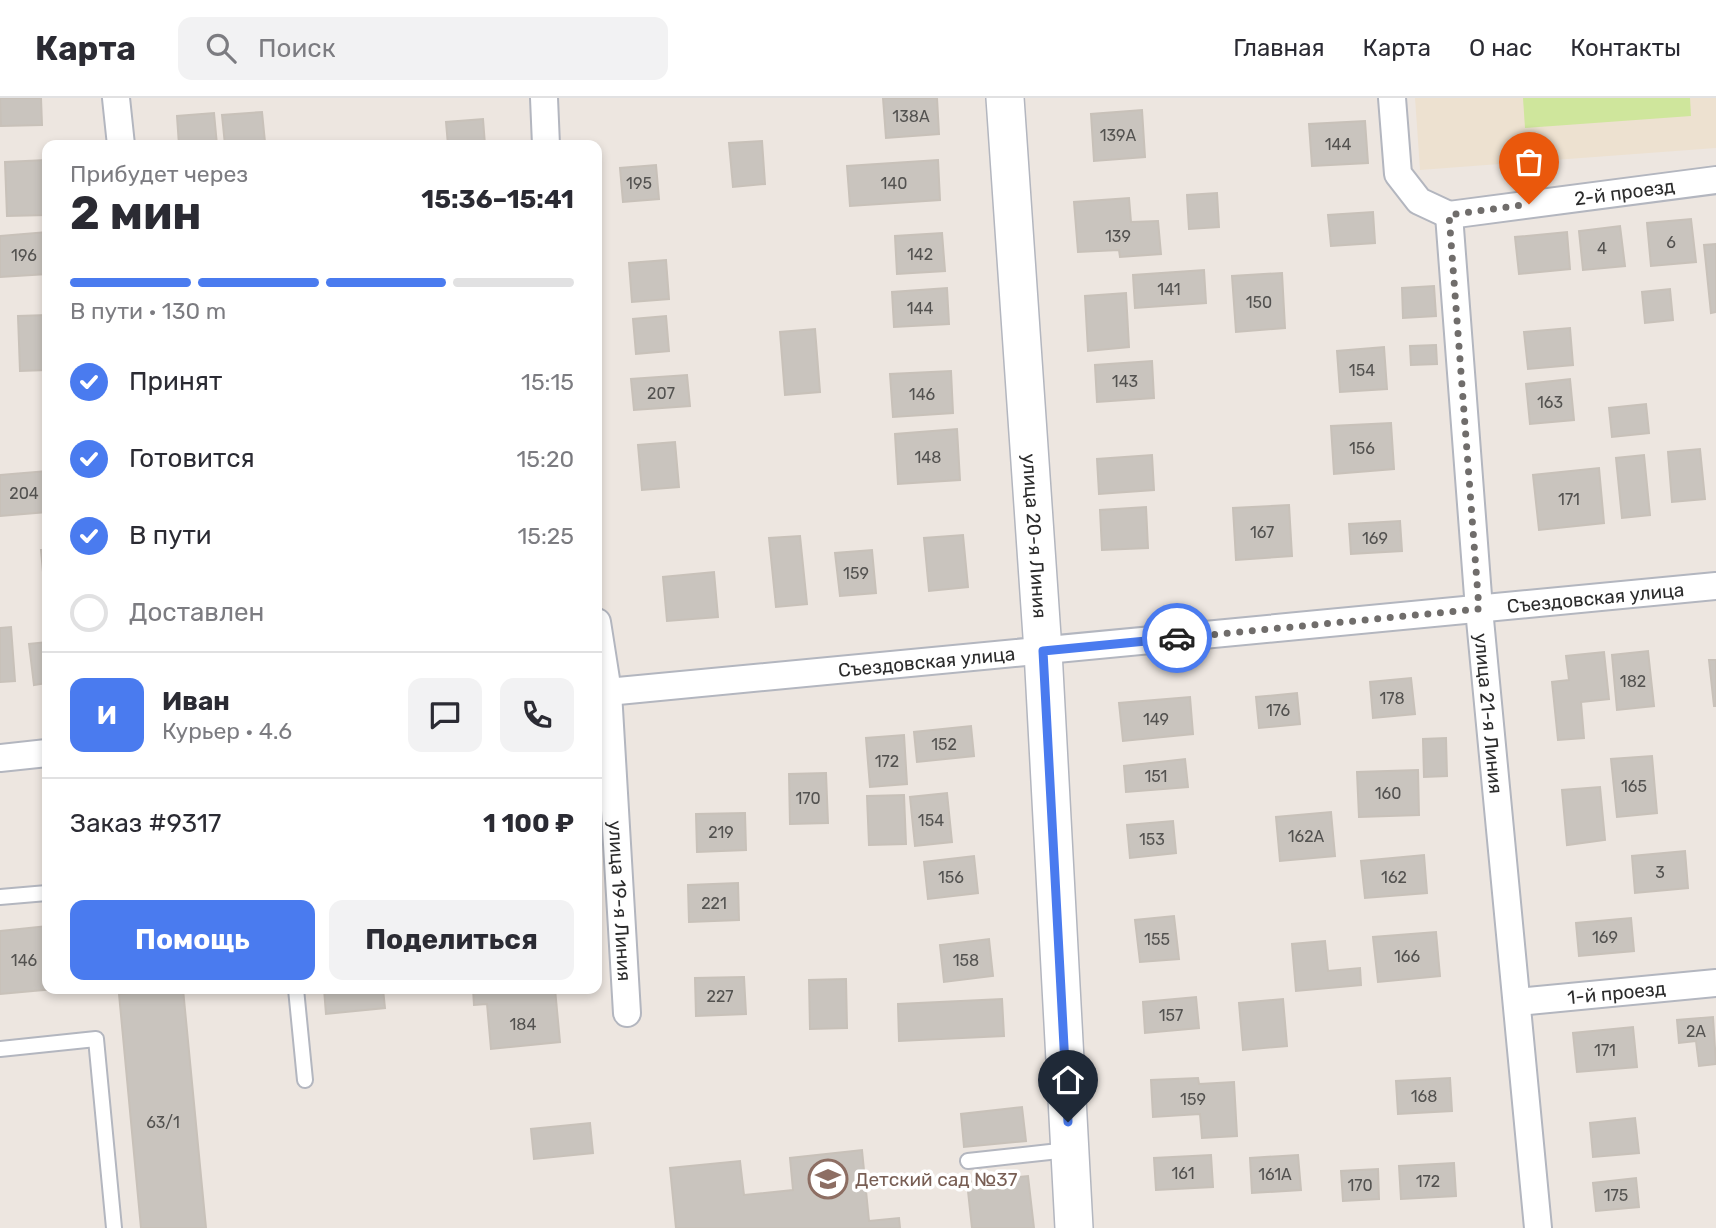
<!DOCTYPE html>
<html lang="ru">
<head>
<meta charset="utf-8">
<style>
  :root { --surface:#fff; --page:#f2f2f3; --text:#2b2b33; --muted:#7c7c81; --line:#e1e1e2; --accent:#4a7bef }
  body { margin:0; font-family:Rubik,sans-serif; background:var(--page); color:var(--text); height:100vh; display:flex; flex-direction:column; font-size:26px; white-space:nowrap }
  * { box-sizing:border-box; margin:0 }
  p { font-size:23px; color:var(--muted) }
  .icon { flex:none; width:38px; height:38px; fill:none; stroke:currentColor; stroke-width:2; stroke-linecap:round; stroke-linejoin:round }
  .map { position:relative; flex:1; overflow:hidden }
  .sheet { position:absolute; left:42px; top:42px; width:560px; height:854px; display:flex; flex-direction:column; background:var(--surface); border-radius:14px; box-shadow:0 4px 10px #0003 }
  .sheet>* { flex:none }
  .pin { position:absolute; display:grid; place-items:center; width:60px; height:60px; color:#fff; margin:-72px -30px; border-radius:50% 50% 50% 0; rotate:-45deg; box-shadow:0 0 7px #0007 }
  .pin .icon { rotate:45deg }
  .courier { position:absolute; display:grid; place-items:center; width:70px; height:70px; margin:-35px; border:5px solid #4a7bef; border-radius:50%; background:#fff; color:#222; box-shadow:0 2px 9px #0007 }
  .headline em { font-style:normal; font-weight:700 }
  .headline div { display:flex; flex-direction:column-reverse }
  .headline { display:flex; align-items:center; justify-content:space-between; height:119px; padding:0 28px }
  h1 { font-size:46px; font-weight:700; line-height:52px }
  .bar { display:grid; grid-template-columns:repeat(4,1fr); gap:10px 7px; align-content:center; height:84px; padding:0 28px }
  .bar i { height:9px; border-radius:5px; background:var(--line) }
  .bar .on { background:var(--accent) }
  .bar p { grid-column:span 4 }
  .line { display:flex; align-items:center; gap:18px; padding:0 28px; border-top:2px solid var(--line) }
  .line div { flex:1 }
  .round { display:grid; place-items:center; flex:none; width:74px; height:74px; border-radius:14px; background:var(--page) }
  ol { padding:0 28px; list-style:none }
  li { display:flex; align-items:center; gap:21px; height:77px }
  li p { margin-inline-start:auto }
  li .icon { padding:7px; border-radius:50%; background:var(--accent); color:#fff; stroke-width:4 }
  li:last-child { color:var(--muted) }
  li i { width:38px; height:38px; border:4px solid var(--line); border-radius:50% }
  .button { display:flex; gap:14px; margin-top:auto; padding:14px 28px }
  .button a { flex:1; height:80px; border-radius:14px; background:var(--accent); color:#fff; font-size:28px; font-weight:700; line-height:80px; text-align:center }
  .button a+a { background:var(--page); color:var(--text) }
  header { display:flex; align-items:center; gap:42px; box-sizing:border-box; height:98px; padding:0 35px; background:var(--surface); border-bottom:2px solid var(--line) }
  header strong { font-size:33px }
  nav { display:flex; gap:38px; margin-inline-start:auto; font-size:24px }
  .search { width:490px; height:63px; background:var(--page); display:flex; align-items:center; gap:18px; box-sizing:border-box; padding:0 24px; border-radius:14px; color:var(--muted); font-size:26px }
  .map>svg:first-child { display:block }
  .education { fill:#ede1d0 }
  .pitch { fill:#cfe69c }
  .building { fill:#c9c4be; stroke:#c8c1b9; stroke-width:2 }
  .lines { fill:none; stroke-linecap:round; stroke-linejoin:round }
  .service-casing { stroke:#b3b6bf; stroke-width:18 }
  .minor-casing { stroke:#b3b6bf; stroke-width:30 }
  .secondary-casing { stroke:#b3b6bf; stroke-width:40 }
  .service { stroke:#fff; stroke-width:14 }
  .minor { stroke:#fff; stroke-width:26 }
  .secondary { stroke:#fff; stroke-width:37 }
  .done { stroke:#706d6b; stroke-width:7; stroke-dasharray:0 12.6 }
  .route { stroke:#4a7bef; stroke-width:9 }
  .labels { text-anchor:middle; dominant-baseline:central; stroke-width:7; stroke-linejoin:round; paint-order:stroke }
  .number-label { font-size:16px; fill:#535250 }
  .street-label { font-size:19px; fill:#2c2c2c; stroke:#fff }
  .education-label { font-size:19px; fill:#785e54; stroke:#fff; text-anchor:start }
</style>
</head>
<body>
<header>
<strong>Карта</strong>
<div class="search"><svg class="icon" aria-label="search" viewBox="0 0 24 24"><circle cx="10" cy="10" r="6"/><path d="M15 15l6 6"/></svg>Поиск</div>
<nav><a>Главная</a><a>Карта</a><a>О нас</a><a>Контакты</a></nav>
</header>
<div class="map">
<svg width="1716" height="1130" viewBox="0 0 1716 1130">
  <rect width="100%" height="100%" fill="#ede6e0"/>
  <path class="education" d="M1415,0H1716V50L1420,72Z"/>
  <path class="pitch" d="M1523,0H1690L1691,18L1525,30Z"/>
  <path class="building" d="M0,0H41L42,27L1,28Z
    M883,0H937L939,36L886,40Z
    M1142,12L1145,59L1094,63L1091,16Z
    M262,14L265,44L225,47L222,17Z
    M214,15L217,47H179L177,18Z
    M483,21L485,47H448L446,24Z
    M1365,23L1368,65L1312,68L1309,26Z
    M762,43L765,86L733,89L729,45Z
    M46,62L47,117L7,118L5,64Z
    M938,62L940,102L850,108L847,68Z
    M656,67L659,101L623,104L620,70Z
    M1217,95L1219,129L1189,131L1187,97Z
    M1129,100L1131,124L1158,123L1161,156L1120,159L1119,152L1078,154L1074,104Z
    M1373,114L1375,145L1331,148L1328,117Z
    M1691,121L1696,164L1651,168L1647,125Z
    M1620,128L1625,168L1583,172L1579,133Z
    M47,134V176L0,179V138Z
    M1567,134L1570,171L1519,176L1515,139Z
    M942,135L945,173L897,176L895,138Z
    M1716,146V214L1711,215L1704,147Z
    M666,162L669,201L632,204L629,165Z
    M1204,172L1206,205L1135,210L1133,177Z
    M1282,175L1285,230L1236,234L1232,178Z
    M1434,188L1436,218L1403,220L1402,190Z
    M947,190L949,226L894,229L892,194Z
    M1670,191L1673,222L1645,225L1642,194Z
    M1126,195L1129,249L1088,253L1085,198Z
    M47,217V272L20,273L18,218Z
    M666,218L669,253L636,256L633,221Z
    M1570,230L1573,267L1528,271L1524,234Z
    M815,231L820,294L785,297L780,234Z
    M1436,247L1437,266L1411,267L1410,248Z
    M1384,249L1387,291L1340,294L1337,253Z
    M1152,263L1154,300L1097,304L1095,267Z
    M951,273L953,315L893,319L890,276Z
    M687,277L690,308L634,312L631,281Z
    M1570,281L1574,322L1530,326L1526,286Z
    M1646,306L1649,335L1612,339L1609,310Z
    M1391,325L1394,371L1334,376L1331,328Z
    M957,331L960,382L898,386L895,336Z
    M675,344L679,389L642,392L638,347Z
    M1700,351L1705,401L1672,404L1668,354Z
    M1152,357L1154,392L1099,396L1097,361Z
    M1644,357L1650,417L1622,420L1616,360Z
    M1599,370L1604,425L1539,432L1533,377Z
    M47,373V414L0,418V377Z
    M1289,407L1292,458L1236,462L1233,410Z
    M1146,409L1148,450L1102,452L1100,412Z
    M1400,423L1402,453L1351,456L1349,426Z
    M963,437L968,489L929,493L924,440Z
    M800,438L807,506L776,509L769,440Z
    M41,452H47V507H46Z
    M872,452L876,495L840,498L835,455Z
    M714,474L718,519L667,523L663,479Z
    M11,529L15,583L0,584V530Z
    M47,544V585L34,587L29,546Z
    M1648,553L1654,608L1617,612L1612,557Z
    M1604,554L1609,601L1581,604L1584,640L1558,642L1552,584L1569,582L1566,558Z
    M1709,562H1716V608H1714Z
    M1411,580L1415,616L1373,620L1370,584Z
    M1297,595L1300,626L1259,630L1256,599Z
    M1190,599L1193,636L1123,643L1119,605Z
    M971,628L974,658L917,664L914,634Z
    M904,637L907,686L870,689L866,640Z
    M1446,640L1447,678L1424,679L1423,641Z
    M1652,658L1657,715L1617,719L1611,661Z
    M1185,661L1188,689L1126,694L1124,668Z
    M1418,672L1419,717L1359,719L1357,674Z
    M826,675L828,725L790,726L789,676Z
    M1600,689L1605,742L1567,747L1562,692Z
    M947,695L952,744L915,748L910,699Z
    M904,697L906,746L869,747L867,698Z
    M1331,714L1335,758L1280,763L1276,719Z
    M745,715L746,752L697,754L696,716Z
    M1173,723L1176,755L1130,760L1127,727Z
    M1685,753L1688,790L1635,795L1632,758Z
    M1424,757L1427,795L1365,800L1361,763Z
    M974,758L978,795L928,801L924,764Z
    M738,785L739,822L689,824L688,787Z
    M1174,818L1179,861L1140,864L1135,822Z
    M1631,820L1634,853L1579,858L1576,825Z
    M47,828V891H55L0,896V833Z
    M1436,834L1440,878L1378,884L1373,839Z
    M989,841L993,878L944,884L940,847Z
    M1325,843L1328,873L1360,870L1361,887L1296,893L1292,846Z
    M744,879L746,916L696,918L695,880Z
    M846,881L847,930L810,931L809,882Z
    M183,891L206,1130H141L119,896Z
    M324,891H383L385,910L326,916Z
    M473,891H555L560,944L491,951L487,906L474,907Z
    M1196,899L1199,930L1145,935L1143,904Z
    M1002,901L1004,938L899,943L898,906Z
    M1283,901L1287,948L1243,952L1239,905Z
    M1713,919L1716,966L1699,968L1696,943L1679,945L1677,922Z
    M1633,929L1637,969L1577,974L1573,935Z
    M1198,980L1199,986L1234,984L1237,1038L1202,1040L1200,1016L1153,1019L1151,982Z
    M1450,980L1452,1013L1398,1016L1396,983Z
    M1022,1009L1026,1043L964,1049L961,1016Z
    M1635,1020L1639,1055L1593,1059L1590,1025Z
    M590,1025L593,1055L534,1061L531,1031Z
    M862,1052L869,1123L899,1120L900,1130H676L670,1070L740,1063L744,1097L793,1092L790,1060Z
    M1211,1057L1213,1089L1156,1092L1154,1060Z
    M1298,1057L1301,1092L1252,1095L1250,1060Z
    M1454,1065L1456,1098L1401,1101L1399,1068Z
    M1378,1071L1379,1101L1343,1103L1341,1073Z
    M1028,1078L1034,1130H972L967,1084Z
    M1636,1080L1639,1109L1596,1113L1593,1085Z"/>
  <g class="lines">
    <defs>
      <path id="service" d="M0,799L47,795
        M296,891L305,982
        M0,951L96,941L114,1130
        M968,1063L1068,1052"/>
      <g id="minor">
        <path d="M116,0L121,47"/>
        <path d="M544,0L546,47"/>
        <path d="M1392,0L1398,76L1419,103L1449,117"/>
        <path id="s1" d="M1449,117L1479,511L1538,1130"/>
        <path id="s2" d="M1449,117L1716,82"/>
        <path id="s3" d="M597,524L608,594L627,915"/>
        <path id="s4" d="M597,595L1716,488"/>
        <path d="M0,660L47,655"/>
        <path id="s5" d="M1517,904L1716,885"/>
      </g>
      <g id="secondary">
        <path id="s6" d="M1005,0L1043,553L1074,1130"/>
      </g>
    </defs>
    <use href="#service" class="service-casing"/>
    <use href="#minor" class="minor-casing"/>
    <use href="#secondary" class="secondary-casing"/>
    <use href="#service" class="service"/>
    <use href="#minor" class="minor"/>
    <use href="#secondary" class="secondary"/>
  </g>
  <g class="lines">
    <path class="done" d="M1177,540L1479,511L1449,117L1529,106"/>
    <path class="route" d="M1068,1024L1043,553L1177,540"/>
  </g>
  <defs>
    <symbol id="school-ring" viewBox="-11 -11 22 22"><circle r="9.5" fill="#fff" stroke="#8d6e63" stroke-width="1.5"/><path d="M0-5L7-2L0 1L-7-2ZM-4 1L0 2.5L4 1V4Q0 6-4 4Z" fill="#8d6e63"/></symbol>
  </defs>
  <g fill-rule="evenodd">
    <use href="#school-ring" x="806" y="1059" width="44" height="44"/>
  </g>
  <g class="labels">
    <g class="number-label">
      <text x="911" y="18">138А</text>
      <text x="1118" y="37">139А</text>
      <text x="1338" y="46">144</text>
      <text x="639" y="85">195</text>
      <text x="894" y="85">140</text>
      <text x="1118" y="138">139</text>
      <text x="1671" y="144">6</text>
      <text x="1602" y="150">4</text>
      <text x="920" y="156">142</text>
      <text x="24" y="157">196</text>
      <text x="1169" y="191">141</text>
      <text x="1259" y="204">150</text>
      <text x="920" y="210">144</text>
      <text x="1362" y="272">154</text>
      <text x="1125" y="283">143</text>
      <text x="661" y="295">207</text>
      <text x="922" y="296">146</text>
      <text x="1550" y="304">163</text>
      <text x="1362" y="350">156</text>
      <text x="928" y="359">148</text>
      <text x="24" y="395">204</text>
      <text x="1569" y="401">171</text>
      <text x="1262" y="434">167</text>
      <text x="1375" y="440">169</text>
      <text x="856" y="475">159</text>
      <text x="1633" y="583">182</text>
      <text x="1392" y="600">178</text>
      <text x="1278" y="612">176</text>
      <text x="1156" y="621">149</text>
      <text x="944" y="646">152</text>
      <text x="887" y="663">172</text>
      <text x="1156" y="678">151</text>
      <text x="1634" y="688">165</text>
      <text x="1388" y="695">160</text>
      <text x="808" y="700">170</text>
      <text x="931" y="722">154</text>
      <text x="721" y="734">219</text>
      <text x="1306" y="738">162А</text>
      <text x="1152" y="741">153</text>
      <text x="1660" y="774">3</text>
      <text x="951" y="779">156</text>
      <text x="1394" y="779">162</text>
      <text x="714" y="805">221</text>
      <text x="1605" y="839">169</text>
      <text x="1157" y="841">155</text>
      <text x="1407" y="858">166</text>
      <text x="24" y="862">146</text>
      <text x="966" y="862">158</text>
      <text x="720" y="898">227</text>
      <text x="1171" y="917">157</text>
      <text x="523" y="926">184</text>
      <text x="1696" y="933">2А</text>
      <text x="1605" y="952">171</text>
      <text x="1424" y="998">168</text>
      <text x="1193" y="1001">159</text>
      <text x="163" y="1024">63/1</text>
      <text x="1183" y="1075">161</text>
      <text x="1275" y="1076">161А</text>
      <text x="1428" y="1083">172</text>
      <text x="1360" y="1087">170</text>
      <text x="1616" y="1097">175</text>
    </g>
    <g class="street-label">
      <text stroke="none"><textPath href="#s2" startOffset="177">2-й проезд</textPath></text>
      <text stroke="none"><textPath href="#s6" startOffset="439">улица 20-я Линия</textPath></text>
      <text stroke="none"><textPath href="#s4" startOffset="1003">Съездовская улица</textPath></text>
      <text stroke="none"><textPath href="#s4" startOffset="331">Съездовская улица</textPath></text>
      <text stroke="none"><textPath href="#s1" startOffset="500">улица 21-я Линия</textPath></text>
      <text stroke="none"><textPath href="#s3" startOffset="280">улица 19-я Линия</textPath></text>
      <text stroke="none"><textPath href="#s5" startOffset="100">1-й проезд</textPath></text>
    </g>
    <g class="education-label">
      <text x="855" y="1081">Детский сад №37</text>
    </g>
  </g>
</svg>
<div class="pin" style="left:1529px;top:106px;background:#ea580c"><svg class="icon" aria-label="bag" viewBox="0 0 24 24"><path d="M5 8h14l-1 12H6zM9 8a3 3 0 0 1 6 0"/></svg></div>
<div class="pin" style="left:1068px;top:1024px;background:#1f2937"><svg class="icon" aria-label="home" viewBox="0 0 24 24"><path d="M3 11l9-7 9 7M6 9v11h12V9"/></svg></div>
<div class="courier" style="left:1177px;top:540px"><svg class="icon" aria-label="car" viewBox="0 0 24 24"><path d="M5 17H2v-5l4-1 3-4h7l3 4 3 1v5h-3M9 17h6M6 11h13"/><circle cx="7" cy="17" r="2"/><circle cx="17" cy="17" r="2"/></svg></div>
<section class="sheet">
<div class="headline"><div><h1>2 мин</h1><p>Прибудет через</p></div><em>15:36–15:41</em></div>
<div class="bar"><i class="on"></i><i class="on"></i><i class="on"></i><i></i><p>В пути · 130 m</p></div>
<ol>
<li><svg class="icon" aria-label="check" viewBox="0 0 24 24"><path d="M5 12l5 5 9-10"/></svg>Принят<p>15:15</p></li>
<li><svg class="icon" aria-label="check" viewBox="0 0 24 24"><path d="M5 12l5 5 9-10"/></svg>Готовится<p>15:20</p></li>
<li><svg class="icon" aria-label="check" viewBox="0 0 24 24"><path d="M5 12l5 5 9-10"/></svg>В пути<p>15:25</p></li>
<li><i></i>Доставлен</li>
</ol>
<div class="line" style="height:126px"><b class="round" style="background:var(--accent);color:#fff">И</b><div><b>Иван</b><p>Курьер · 4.6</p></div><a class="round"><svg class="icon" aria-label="chat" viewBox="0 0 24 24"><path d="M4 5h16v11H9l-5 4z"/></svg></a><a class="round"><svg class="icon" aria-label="phone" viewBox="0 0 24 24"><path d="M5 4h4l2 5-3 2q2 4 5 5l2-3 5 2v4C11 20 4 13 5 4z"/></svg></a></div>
<div class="line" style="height:91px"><div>Заказ #9317</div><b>1 100 ₽</b></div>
<div class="button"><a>Помощь</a><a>Поделиться</a></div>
</section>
</div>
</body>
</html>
